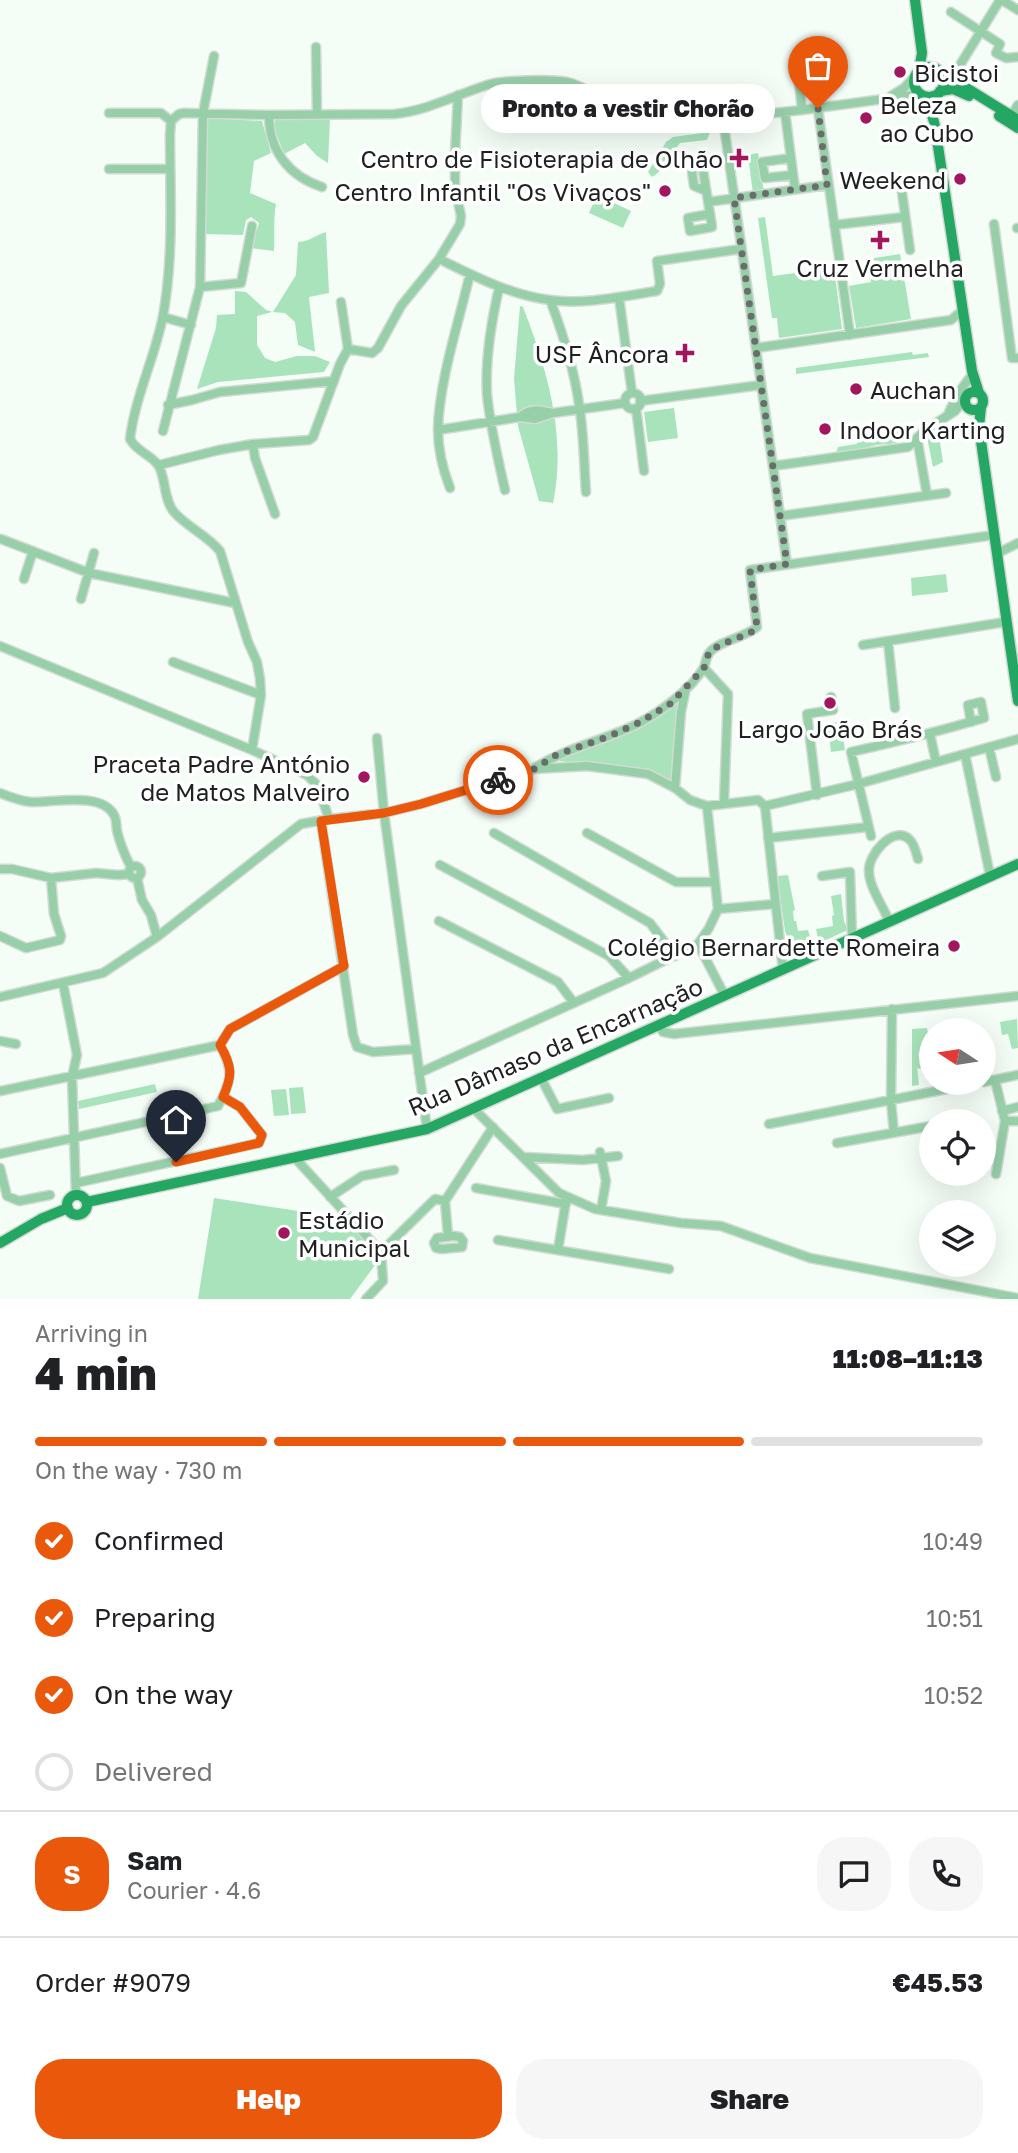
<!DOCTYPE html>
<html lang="en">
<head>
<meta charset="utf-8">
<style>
  :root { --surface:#fff; --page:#f6f6f6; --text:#202124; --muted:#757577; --line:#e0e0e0; --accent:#ea580c }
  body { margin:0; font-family:"Golos Text",sans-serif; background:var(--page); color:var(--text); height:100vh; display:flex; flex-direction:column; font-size:26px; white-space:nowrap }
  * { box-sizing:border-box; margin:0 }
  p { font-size:23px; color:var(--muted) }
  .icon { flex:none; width:38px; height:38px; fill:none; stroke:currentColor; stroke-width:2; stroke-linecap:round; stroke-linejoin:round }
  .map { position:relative; height:1299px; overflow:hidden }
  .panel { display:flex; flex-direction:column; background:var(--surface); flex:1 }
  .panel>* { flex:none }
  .needle { width:46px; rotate:282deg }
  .controls { position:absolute; left:919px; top:1018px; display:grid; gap:14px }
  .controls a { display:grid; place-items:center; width:77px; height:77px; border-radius:50%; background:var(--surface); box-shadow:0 7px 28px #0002; font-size:35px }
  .pin { position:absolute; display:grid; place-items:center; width:60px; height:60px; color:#fff; margin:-72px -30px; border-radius:50% 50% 50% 0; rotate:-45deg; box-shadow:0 0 7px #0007 }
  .pin .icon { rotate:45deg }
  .courier { position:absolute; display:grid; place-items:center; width:70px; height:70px; margin:-35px; border:5px solid #ea580c; border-radius:50%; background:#fff; color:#222; box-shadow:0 2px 9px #0007 }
  .bubble { position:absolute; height:49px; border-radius:24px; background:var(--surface); box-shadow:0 7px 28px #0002; font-size:23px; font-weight:800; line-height:49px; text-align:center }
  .summary em { font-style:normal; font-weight:800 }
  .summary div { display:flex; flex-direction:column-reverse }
  .summary { display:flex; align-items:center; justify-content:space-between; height:119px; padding:0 35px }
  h1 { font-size:46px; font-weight:800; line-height:52px }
  .bar { display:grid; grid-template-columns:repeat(4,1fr); gap:10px 7px; align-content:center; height:84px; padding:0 35px }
  .bar i { height:9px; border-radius:5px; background:var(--line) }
  .bar .on { background:var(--accent) }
  .bar p { grid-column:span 4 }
  .line { display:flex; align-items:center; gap:18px; padding:0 35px; border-top:2px solid var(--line) }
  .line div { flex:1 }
  .round { display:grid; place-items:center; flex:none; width:74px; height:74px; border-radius:28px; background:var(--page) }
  ol { padding:0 35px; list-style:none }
  li { display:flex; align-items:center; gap:21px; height:77px }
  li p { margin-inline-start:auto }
  li .icon { padding:7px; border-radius:50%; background:var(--accent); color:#fff; stroke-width:4 }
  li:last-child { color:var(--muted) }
  li i { width:38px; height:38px; border:4px solid var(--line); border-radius:50% }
  .action { display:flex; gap:14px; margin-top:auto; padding:14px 35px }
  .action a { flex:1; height:80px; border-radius:28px; background:var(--accent); color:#fff; font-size:28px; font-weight:800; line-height:80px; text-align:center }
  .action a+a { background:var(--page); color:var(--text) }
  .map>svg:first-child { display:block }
  .green { fill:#a8e3bb }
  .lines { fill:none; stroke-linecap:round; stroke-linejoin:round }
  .minor-casing { stroke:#d3dad4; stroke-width:11 }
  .major-casing { stroke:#d3dad4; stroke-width:13 }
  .minor { stroke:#97cfa9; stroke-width:8 }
  .major { stroke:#23a763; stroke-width:10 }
  .done { stroke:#696e6b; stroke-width:7; stroke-dasharray:0 12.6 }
  .route { stroke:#ea580c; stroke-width:9 }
  .poi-dot { fill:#a2165e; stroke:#fff; stroke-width:2.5 }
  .labels { text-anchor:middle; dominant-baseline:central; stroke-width:7; stroke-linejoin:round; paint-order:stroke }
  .poi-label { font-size:24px; fill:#1e211f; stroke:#fff; text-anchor:end }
  .street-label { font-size:24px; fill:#1e211f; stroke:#fff }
</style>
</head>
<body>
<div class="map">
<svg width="1018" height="1299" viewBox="0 0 1018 1299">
  <rect width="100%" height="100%" fill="#f5fdf7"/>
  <path class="green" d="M206,118L262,121L271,153L254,161L250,193L276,204C273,220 275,235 274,251L251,248L253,232L257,230L259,223L251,217L246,220L243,235L203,234Z
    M330,118L328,163L317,156L305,143L284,154L275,130V120Z
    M710,132L707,140L680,143L668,159L662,162C662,170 659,173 652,177L648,172L666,142L673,137Z
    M758,153L764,192L753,194L748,155Z
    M597,195L631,211L623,228L589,213Z
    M765,217L773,276L834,268L842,329L779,338L777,318H772L758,218Z
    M326,232L329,293L309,297L315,352L298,345L295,322L285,313L272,312L257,316V345L265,358L275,362L297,356H315L330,362L324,372L218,382L197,389L216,328L217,315L235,314V291L246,292L266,310L273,312L296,275L298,242C308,242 316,235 326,232Z
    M900,254L911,319L856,328L849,286L871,282L868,259Z
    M520,306L523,307C547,369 567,436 553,503L539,501L518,426L514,379Z
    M912,352L913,355L928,353L929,357L796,374V368Z
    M674,408L678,438L648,442L644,412Z
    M907,428L908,437C897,447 882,442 869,447C858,450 849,452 836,453L838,447L857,444V439L894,434V430Z
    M938,430L943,462L933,467L927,437Z
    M946,574L948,592L912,596L911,578Z
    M680,699L676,711L673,781L649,772L559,761V757C599,742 647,727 680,699Z
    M841,722L845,750L831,752L828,723Z
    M788,875L795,910L793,911L794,921H796L798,931L808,930L813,946L801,951L791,948L785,931L777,876Z
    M841,894L844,921L848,930L819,943L816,929L833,926L832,916L834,915L831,896Z
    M1017,1019L1018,1048L1012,1049L1008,1034L1002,1035L1000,1022Z
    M927,1028L928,1033H931L929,1051L921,1050L918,1055L923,1059L929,1055L931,1066L918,1069L917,1066L919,1085L912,1086V1029Z
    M155,1084L157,1092L79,1109L78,1101Z
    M303,1087L306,1113L291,1114L289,1088Z
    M286,1089L289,1115L274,1116L271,1090Z
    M214,1198L344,1218L377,1253L378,1261L350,1299H198Z"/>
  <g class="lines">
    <defs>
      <path id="minor" d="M1002,0L1018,10
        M951,12L1000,44L996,53L1006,58L1018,57
        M316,47L317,114
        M797,63L802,110
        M952,78L1000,0
        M891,96L904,88L915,76
        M818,109L850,335
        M785,112L795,189
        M109,113H161L171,121
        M269,115C269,151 289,176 322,187
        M1011,116L1018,105
        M723,119L787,564
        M171,121L179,114L184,113L269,115L394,114C426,111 456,95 487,85C503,80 550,79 567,82C599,90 620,121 653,126L802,110L921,94
        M171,121L170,134C170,194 174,256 163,316C155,357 135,397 130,439C137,452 150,454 158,465C166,476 163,499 174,512C187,527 207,535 220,551L248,642L257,662L260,679L261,695L252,750
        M791,158L762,162L765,178L793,175
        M109,169H170
        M900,178L910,250
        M706,191L694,186L691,164L702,163C705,184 709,206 712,227L690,231L688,218L710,214
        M708,202L827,185
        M994,224L1012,358H1018
        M834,225L904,217
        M1017,228H1018
        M439,259C474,276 510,295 550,300C584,305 623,296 657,291L660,284L657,261L741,249
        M200,287L241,283L252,226
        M499,288C491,323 485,358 487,394C490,426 498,459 505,490
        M619,297L632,393
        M550,300C564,336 575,372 580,411C584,438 584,465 586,492
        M341,302L348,349
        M163,317L191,325
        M756,348L951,320L963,310
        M348,349L372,353L378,348L401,306L439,259L460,224L461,216L455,188V154L458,95
        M625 401a8 8 0 1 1 16 0a8 8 0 1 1-16 0Z
        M640,401L761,385
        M168,405L192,400L220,392L334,381
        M636,408L644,471
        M949,412L959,392L971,376
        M520,417C530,408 540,410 553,413
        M438,430L520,417L535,419L553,413L625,403
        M163,431L200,287L203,113L214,56
        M917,438L927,495
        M253,444L255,458L275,514
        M159,465L219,450L253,444L309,440L313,437L340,364L348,349
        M773,466L908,447L925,430L955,411L966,398
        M450,488C443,470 438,449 438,429C439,382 459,321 470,274
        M780,516L946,493
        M1,539L89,573L235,603
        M997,558L1000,552L1018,543
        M24,579L33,551
        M81,599L94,553
        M888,641L895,708
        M863,645L1005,622
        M0,646L252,750L307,775L318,786L329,819
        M173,662L261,695
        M704,668L728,694L724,803
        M930,734L936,762
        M377,738L384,813L427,1129
        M989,747L996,777
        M965,754L990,875
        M536,767C568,747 606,740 639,723C660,712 693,688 704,667C706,663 706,656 710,652C719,641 744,638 757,627L750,570L994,535
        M675,788L681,712L686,688
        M0,793C10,797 20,801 31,802C53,803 101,791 114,815C117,820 116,826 117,831C120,843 125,856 131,867
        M817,795L807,714L833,710L831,697
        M707,806L758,800L765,806L858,784L1018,739
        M765,806L783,970
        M321,821L353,1035L357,1047L373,1052L416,1049
        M494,833L650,923L675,956
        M587,833L676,882H715
        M871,836L851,752C896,742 940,731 984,718L981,702L968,705L971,722
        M768,838L868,827
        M440,865L609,956L629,978
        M129 872a6 6 0 1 1 12 0a6 6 0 1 1-12 0Z
        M0,869H12L51,878L96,873L118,875L129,874
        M822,876L850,872L852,938
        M137,878L142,900L151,915L157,937
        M718,909L775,904
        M439,921L558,982L574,1003
        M889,921C883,906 869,887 869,871C868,855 893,825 909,839C914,843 916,852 918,859
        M0,936L26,948L60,940L61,936L54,914L51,878
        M698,944L725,996
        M63,983L77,1055L72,1077L76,1195
        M0,997L103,973L157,937L301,824L329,819L384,813L421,804L534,769L587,766L648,774L675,788L690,800L707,806
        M892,1009L891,1101L894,1133
        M659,1025L663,1032L674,1034L1018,996
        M0,1041L16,1044
        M419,1073L629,978L698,944L709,928L718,909L707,806
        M541,1078L557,1109L609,1098
        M995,1080L1005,1121L996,1174
        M984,1082L1018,1075
        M0,1091L220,1045L230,1029L344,966
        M474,1109L559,1193L595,1209L681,1223L721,1226L810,1258L1018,1298
        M1002,1111L1018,1107
        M1005,1121H1018
        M769,1124L977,1083
        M837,1143L931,1126
        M600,1152L606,1181L601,1210
        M0,1154L218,1106C232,1081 234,1070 220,1045
        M523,1157L583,1160L618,1156
        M295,1158L381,1252L383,1281L366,1299
        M0,1168L7,1196L19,1201L50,1195
        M76,1183L259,1143L262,1135L240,1107L223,1097
        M476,1188L566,1204
        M330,1197L362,1176L394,1170
        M448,1236L445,1201L493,1127
        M454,1236L460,1237L463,1241L462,1247L442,1249L436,1248L434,1243L437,1238Z
        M498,1240L669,1269
        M558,1250L566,1201
        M381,1252L435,1199L445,1201"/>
      <path id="major" d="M915,0L922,53L919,70
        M914 82a15 15 0 1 1 30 0a15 15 0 1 1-30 0Z
        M939,71L1018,120
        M940,91L953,89L969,96
        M924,96L930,107L935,126L972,371L979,393
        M999,116L1018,128
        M965 401a9 9 0 1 1 18 0a9 9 0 1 1-18 0Z
        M981,407L979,427L1018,701
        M67 1205a10 10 0 1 1 20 0a10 10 0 1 1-20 0Z
        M87,1202L427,1129L1018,864
        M0,1243L41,1219L68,1208"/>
    </defs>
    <use href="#minor" class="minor-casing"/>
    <use href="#major" class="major-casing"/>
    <use href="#minor" class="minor"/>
    <use href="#major" class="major"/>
  </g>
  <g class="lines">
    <path class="done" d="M498,780L534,769L556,755L610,736L640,722L670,704L704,668L709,652L720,645L750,633L757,627L750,570L787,564L734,198L827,185L818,108"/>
    <path class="route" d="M176,1162L259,1143L262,1135L240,1107L223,1097C233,1075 232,1066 220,1045L230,1029L344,966L321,821L384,813L421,804L498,780"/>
  </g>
  <g class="poi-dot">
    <circle cx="900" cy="72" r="7"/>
    <circle cx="866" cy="118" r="7"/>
    <path d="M735.5 147.5h7v7h7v7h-7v7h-7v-7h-7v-7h7z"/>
    <circle cx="960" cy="179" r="7"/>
    <circle cx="665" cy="191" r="7"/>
    <path d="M876.5 229.5h7v7h7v7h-7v7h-7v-7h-7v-7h7z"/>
    <path d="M681.5 342.5h7v7h7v7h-7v7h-7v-7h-7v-7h7z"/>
    <circle cx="856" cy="389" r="7"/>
    <circle cx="825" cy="429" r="7"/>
    <circle cx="830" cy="703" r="7"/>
    <circle cx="364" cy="777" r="7"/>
    <circle cx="954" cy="946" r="7"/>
    <circle cx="284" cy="1233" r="7"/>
  </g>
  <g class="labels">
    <g class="poi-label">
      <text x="914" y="72" text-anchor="start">Bicistoi</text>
      <text x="880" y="104" text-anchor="start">Beleza<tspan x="880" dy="28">ao Cubo</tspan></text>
      <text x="723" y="158">Centro de Fisioterapia de Olhão</text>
      <text x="946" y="179">Weekend</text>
      <text x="651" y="191">Centro Infantil "Os Vivaços"</text>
      <text x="880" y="267" text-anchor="middle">Cruz Vermelha</text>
      <text x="669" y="353">USF Âncora</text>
      <text x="870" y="389" text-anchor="start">Auchan</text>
      <text x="839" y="429" text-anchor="start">Indoor Karting</text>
      <text x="830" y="728" text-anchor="middle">Largo João Brás</text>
      <text x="350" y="763">Praceta Padre António<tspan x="350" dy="28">de Matos Malveiro</tspan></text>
      <text x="940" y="946">Colégio Bernardette Romeira</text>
      <text x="298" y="1219" text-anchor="start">Estádio<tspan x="298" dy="28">Municipal</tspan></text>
    </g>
    <g class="street-label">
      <text transform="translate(555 1046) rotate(-23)">Rua Dâmaso da Encarnação</text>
    </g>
  </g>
</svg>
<div class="controls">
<a><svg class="needle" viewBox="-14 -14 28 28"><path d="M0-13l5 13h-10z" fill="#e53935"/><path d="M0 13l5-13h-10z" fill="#757577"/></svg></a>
<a><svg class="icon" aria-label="locate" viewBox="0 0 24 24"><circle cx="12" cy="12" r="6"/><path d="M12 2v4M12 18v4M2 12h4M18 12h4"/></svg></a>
<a><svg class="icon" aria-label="layers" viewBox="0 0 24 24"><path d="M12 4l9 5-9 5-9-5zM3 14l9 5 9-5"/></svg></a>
</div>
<div class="pin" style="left:818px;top:108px;background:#ea580c"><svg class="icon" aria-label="bag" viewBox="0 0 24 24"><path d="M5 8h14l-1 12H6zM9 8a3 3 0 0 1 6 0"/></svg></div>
<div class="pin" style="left:176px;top:1162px;background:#1f2937"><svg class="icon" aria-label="home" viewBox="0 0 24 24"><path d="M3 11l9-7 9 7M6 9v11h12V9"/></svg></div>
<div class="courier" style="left:498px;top:780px"><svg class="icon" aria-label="bike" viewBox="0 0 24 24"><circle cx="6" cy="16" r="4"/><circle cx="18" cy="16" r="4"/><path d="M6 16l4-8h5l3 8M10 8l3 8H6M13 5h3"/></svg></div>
<div class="bubble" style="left:481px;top:84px;width:294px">Pronto a vestir Chorão</div>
</div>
<section class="panel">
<div class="summary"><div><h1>4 min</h1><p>Arriving in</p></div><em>11:08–11:13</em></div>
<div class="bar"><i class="on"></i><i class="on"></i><i class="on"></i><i></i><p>On the way · 730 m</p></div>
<ol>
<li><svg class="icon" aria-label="check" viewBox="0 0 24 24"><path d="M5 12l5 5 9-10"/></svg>Confirmed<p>10:49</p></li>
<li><svg class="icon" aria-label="check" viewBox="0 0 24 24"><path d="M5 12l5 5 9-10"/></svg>Preparing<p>10:51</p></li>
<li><svg class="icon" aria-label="check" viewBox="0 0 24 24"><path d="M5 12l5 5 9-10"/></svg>On the way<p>10:52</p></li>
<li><i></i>Delivered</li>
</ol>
<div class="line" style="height:126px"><b class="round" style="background:var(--accent);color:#fff">S</b><div><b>Sam</b><p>Courier · 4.6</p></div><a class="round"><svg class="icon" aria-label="chat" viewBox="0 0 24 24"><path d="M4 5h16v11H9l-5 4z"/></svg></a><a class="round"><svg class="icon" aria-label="phone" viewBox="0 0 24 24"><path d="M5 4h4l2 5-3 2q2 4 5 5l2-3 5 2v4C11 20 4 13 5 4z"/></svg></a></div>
<div class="line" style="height:91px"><div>Order #9079</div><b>€45.53</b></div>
<div class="action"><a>Help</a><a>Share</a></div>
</section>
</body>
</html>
